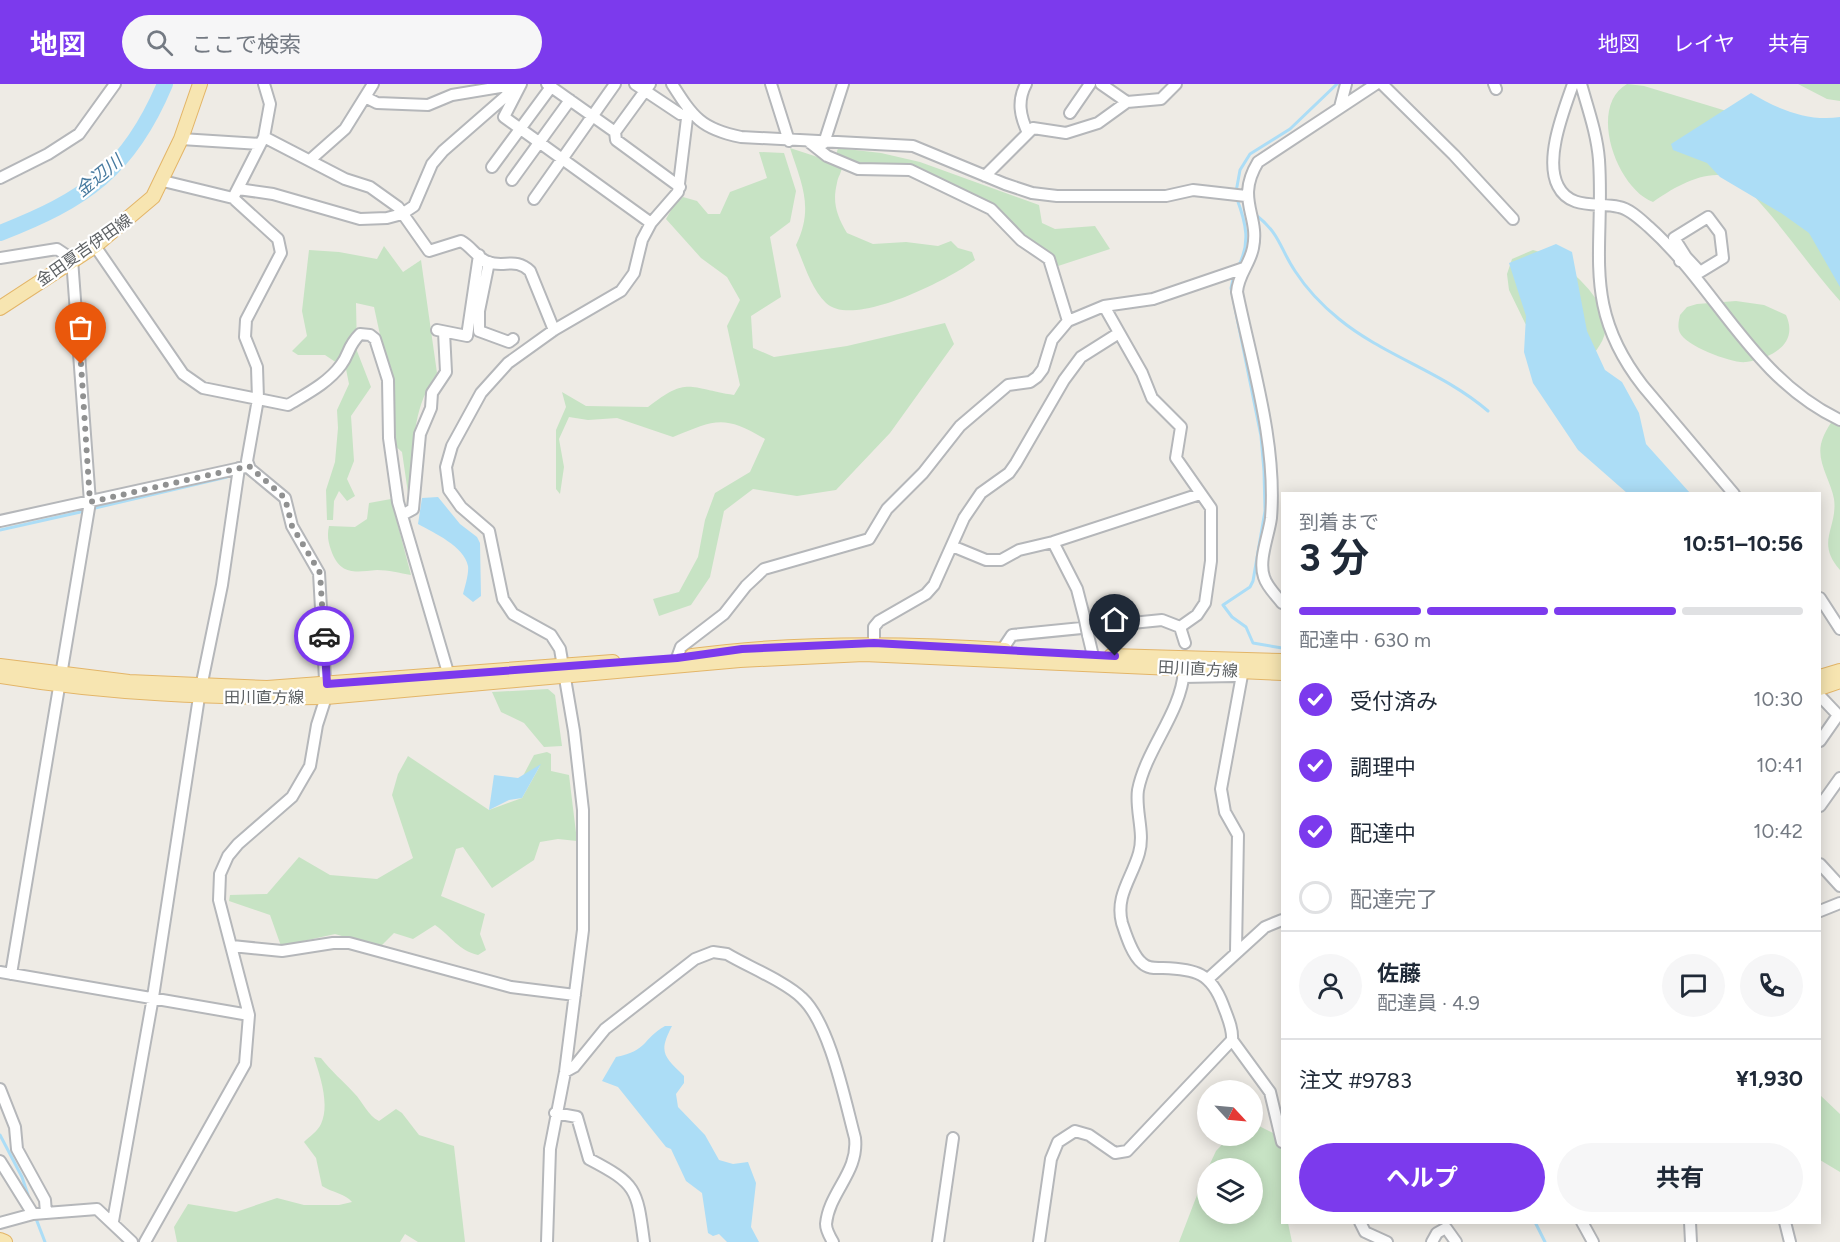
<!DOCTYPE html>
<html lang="ja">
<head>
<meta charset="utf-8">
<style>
  :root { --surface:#fff; --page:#f6f6f7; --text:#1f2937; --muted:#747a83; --line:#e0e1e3; --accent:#7c3aed }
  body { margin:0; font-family:Figtree,"Noto Sans JP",sans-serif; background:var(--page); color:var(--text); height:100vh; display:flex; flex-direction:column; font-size:22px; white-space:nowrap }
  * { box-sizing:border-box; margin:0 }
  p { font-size:20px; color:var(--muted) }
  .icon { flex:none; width:33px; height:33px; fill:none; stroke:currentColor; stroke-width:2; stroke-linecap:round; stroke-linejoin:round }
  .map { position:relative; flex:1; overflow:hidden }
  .details { position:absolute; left:1281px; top:408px; width:540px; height:732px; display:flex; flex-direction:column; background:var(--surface); border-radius:0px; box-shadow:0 3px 15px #0003 }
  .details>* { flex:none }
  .needle { width:39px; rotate:116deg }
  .controls { position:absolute; left:1197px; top:996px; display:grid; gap:12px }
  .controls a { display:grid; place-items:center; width:66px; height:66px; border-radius:50%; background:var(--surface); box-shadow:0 3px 15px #0003; font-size:30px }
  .pin { position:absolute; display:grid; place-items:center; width:51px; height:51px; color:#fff; margin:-62px -26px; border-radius:50% 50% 50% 0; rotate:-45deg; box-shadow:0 0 6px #0007 }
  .pin .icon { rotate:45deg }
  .courier { position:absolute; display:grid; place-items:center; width:60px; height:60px; margin:-30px; border:4px solid #7c3aed; border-radius:50%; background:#fff; color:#222; box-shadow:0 2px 8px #0007 }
  .head em { font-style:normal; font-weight:700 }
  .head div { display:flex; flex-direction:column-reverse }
  .head { display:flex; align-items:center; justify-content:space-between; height:102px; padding:0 18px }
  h1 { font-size:39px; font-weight:700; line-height:45px }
  .bar { display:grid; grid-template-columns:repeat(4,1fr); gap:9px 6px; align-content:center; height:72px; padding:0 18px }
  .bar i { height:8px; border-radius:4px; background:var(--line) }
  .bar .current { background:var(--accent) }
  .bar p { grid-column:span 4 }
  .line { display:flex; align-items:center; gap:15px; padding:0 18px; border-top:2px solid var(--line) }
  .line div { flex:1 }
  .round { display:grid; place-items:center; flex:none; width:63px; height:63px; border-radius:32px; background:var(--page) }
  ol { padding:0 18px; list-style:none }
  li { display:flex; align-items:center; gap:18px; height:66px }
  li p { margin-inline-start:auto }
  li .icon { padding:6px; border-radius:50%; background:var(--accent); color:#fff; stroke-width:4 }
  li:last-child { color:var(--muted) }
  li i { width:33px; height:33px; border:3px solid var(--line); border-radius:50% }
  .primary-button { display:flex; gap:12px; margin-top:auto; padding:12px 18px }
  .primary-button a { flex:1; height:69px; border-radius:36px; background:var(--accent); color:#fff; font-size:24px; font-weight:700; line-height:69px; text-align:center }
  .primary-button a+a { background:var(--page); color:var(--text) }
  header { display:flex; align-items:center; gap:36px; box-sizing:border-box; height:84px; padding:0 30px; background:var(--accent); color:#fff }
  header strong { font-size:28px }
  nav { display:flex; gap:33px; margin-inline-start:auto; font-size:21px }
  .search { width:420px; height:54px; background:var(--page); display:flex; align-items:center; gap:15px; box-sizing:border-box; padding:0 21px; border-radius:33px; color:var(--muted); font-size:22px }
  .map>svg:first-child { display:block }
  .green { fill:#c7e3c4 }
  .water { fill:#acddf6 }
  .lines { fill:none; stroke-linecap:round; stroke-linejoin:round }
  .stream { stroke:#acddf6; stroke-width:3 }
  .river { stroke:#acddf6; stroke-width:16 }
  .minor-casing { stroke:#b5b7ba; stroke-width:14 }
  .major-casing { stroke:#e3b568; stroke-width:16 }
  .minor { stroke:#fff; stroke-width:10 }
  .major { stroke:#f7e5b1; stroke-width:14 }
  .minor-bridge-casing { stroke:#b5b7ba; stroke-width:14; stroke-linecap:butt }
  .minor-bridge { stroke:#fff; stroke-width:10 }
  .done { stroke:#909191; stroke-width:6; stroke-dasharray:0 10.8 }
  .route { stroke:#7c3aed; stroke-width:8 }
  .labels { text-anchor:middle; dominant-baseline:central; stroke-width:4.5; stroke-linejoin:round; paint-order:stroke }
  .street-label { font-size:16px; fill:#5d6164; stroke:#fff }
  .water-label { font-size:18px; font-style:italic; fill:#477a9f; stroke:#fff }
</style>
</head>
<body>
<header>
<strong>地図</strong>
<div class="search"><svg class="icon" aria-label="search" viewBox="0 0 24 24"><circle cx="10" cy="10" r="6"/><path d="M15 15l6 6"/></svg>ここで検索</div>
<nav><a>地図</a><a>レイヤ</a><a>共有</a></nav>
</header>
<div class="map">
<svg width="1840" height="1158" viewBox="0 0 1840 1158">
  <rect width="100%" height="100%" fill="#eeebe5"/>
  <path class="green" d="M1627,0L1644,2L1743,32L1840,139V217C1812,186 1789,151 1761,120C1752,110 1748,101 1735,95C1709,82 1674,103 1653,118C1617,105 1587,23 1627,0Z
    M1798,0H1840V17L1827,15Z
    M790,64L842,81C842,89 838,92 837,99C832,119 837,132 847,149L873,160L906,158L938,162L951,157L958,164L972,168L975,176C950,195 853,245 826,219C811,204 804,180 796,161C814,124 802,101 790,64Z
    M838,64L881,69L920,78L1039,121L1042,139L1055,145L1095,142L1110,165L1055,183L993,121L910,83H861L836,71Z
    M759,68L784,69L796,107L790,138L770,153L781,213L751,232L753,264L774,273L847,262L945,239L954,260L890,349L836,406L797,412L753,405L724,427L710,493L691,521L659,532L653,515L679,508L698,473L705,436L715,409L750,388L765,355C723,330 715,336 673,353L617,334L588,336L569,333L559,355L564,383L560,410L556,405V346L566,323L562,308L586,322L648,323C688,292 688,304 734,311L740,301L727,242L740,216L727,193L701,174L666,135L674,121L683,113L697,117L708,130H720L730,108L767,94Z
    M384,162L403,188L421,176L437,289C411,326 413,365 413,408L408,409L402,368L393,360V311L374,223L356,219L357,267L371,303L351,332L354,377L347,395L355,412L347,417L339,407L334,417L333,436H327L326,406L335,378L338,344L337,326L349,300L346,285L325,271H298L292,267L307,252L302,227L309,166L339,168L377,175Z
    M1533,166C1559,172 1605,212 1606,241C1606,256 1596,267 1587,278L1544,265L1525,239L1509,206L1507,190L1512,175Z
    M1736,217L1764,221L1786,231C1799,260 1772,274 1746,278C1733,280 1686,262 1680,249C1677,243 1679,236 1680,231L1687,223L1697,220Z
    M1840,328V486C1815,458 1838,444 1834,415C1831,397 1817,379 1821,360C1824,348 1832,336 1840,328Z
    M391,415L411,491C400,489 388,486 377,486C355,488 340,492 331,466C328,457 327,451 329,442L355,443L367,435L369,419Z
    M548,605L555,611L562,662L544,663L524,639L501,628L492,608Z
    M547,668L551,670V687L569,691L577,757L558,755L540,758L534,776L492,804L463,763L456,765L441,812L485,830L480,850L486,866L478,871C458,866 452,853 435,841L413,855L394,849L380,863L335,850L281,862L270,831L229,817L230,811L267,810L299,773L330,791L377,795L413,774L392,711L398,690L408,672L489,726L522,714L540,682L523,692L534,671Z
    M314,973L321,974C331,987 343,997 354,1009C363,1018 368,1032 379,1037L396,1025L402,1029L419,1051L454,1062L465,1158H418L405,1150L400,1158H177L174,1143L188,1120L236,1128L277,1114L304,1121H339L352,1118C346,1110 331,1108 322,1102L316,1074L304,1058C309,1053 318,1047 321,1040C330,1020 320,992 314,973Z
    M1820,1011L1840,1030V1088L1820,1076Z
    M1253,1039L1273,1049L1281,1064L1282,1138L1288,1139L1292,1158H1179L1207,1085L1208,1130H1252V1084H1208L1216,1067L1230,1052H1252Z"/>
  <path class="water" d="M1751,9C1777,25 1809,38 1840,33V203L1809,149L1781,129L1720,93L1707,79L1673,66L1671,60Z
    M1556,160L1572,168L1587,247L1605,286L1622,298L1639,329L1646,360L1690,409H1627L1578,366L1533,299L1524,268L1526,232L1509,179Z
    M438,413L460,440L477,453L480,459L481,512L473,518L463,510C465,502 469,490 468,482C464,462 434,449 418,440L422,414Z
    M541,680L522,714L509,716L489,726L494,691L518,694Z
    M665,942H672C658,969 664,972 684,992V999L676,1010L678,1023L705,1051L719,1076L733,1080L748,1078L756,1099L751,1143L759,1158H727L719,1150L713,1152L708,1149L702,1109L686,1097L671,1065L666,1063L618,1003L602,997L616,973C649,966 641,956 665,942Z"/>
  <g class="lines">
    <path class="stream" d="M1236,108L1240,86L1250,70L1290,45L1337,0
      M1237,115C1246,139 1251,159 1238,183
      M1256,131C1281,151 1279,163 1295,187C1306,204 1323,222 1339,235C1384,272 1443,288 1488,327
      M1234,191L1231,204L1261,352L1264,387L1265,427L1253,497L1250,503L1223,521L1232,533L1246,543L1253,559L1282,564
      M91,425L227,393
      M0,446L85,427
      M0,1051L22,1093L30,1117
      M35,1132L45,1158
      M1535,1138L1545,1158"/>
    <path class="river" d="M0,149C85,116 129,86 165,0"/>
    <defs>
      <path id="minor" d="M521,0L504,33L651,139
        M547,0L615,48L616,56L680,103
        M635,0L680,30
        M672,0C693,33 701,45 741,53L913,62L1005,100L1032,109L1057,112H1166L1193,106L1246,112
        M771,0L789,57
        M1026,0C1017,17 1020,32 1028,49
        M1101,0L1127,18
        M1382,0L1454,71L1513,135
        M1494,0L1496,5
        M1573,0C1564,26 1544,75 1558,102C1570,126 1597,118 1619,123C1630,125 1641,136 1649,143C1717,204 1752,294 1840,336
        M1581,0C1588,25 1597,50 1599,76C1605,167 1580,221 1643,302L1734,410
        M365,13L377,19L428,21L452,11L512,1
        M1340,23L1346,0
        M1070,29L1090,0
        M615,48L650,0
        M264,53L345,95L370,103L398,123L429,167L461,157C471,162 478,175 488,178C504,184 516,173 530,187L554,246
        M181,55L260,60
        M808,57L827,72L858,85L910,86L991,125L1021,156L1049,175L1068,237
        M824,59L843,0
        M310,76L345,45L373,0
        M492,83L551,3
        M985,92L1033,44L1066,49L1098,39L1127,18L1161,15L1176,0
        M0,94L48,70L79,50L115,0
        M512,96L570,16
        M163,97L233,114L264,53L270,20L264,0
        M238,105L273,110L360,135L387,134L402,130L414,122L432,80L443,67L506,12L513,0
        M534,115L615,0
        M95,162L183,290L203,304L288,321C306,310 328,299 341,281C350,269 347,263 360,250L370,251L375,255L388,296L389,354L398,418L449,592
        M0,174L57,165L72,175L90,418L11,890
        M1680,177L1686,173L1700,188L1723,174L1720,149L1708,133L1674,154L1686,173
        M489,178L479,227V247L509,258L513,255
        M1104,222L1142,289L1152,314L1181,343L1176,374L1211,424V477L1205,519L1197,531L1180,543L1185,559
        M437,246L467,252L479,171
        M402,431L413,425L420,350L431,324L432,309L446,288L444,248
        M0,437L245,383
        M1053,458L1077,505L1085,536
        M952,462L986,476H1001L1019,466L1053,458L1200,410
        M1820,514L1840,545
        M1282,519C1276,511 1267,503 1264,493C1258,476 1269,451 1271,434C1277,359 1252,281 1237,208C1238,191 1250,180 1253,164C1260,131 1235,116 1258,78L1376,0
        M1088,551L1093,572
        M874,559V543L879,537L926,510L934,501L964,434L981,409L1009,389L1016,379L1064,296L1081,273L1119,249
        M1002,566L1012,551L1162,536L1180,543
        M677,574L681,563L724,530L746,502L764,485L869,455L887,425L923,389L960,342L1008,301L1030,298L1037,293L1043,285L1052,256L1068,237L1104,222L1153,215L1244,184
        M1184,587C1181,629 1146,665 1138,706C1135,726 1145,749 1139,769C1132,794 1115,812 1122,839C1126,851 1132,871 1142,879C1148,885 1156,884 1163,884C1196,885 1211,889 1223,921C1227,932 1233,944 1232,956L1270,1008L1282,1058
        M1183,593L1234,592
        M1820,612L1838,631L1820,657
        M1820,722L1840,694
        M1820,780L1840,802
        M1820,827L1840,819
        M232,862L282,867L333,859H349L511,903L575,911
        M1236,867L1238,751L1225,728L1221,705L1242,591
        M0,888L249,931
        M1209,894L1265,843L1282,836
        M565,988L574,983L605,945L695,875L713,868L727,870C747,882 786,898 802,914C830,940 845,1017 855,1054C859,1088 829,1108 826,1140C826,1146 830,1153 833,1158
        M0,1005L15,1043L17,1065L45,1116L46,1129
        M555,1029L577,1033L589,1075C637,1100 637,1105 644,1158
        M0,1077L33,1130
        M113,1137L153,913L199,613L222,501L239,384
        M1360,1138L1365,1148L1387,1158
        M1582,1138L1593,1158
        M1690,1138L1691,1158
        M1785,1138L1790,1158
        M0,1139L33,1130L97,1125L132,1158
        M145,1158L245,980L249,931L219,816L220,790L228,772L238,760L292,713L310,682L317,641L326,613L319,489L292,442L285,414L250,385L247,377L258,315L257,283L245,253L246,236L281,169L278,155L233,114
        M547,1158L550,1065L565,988L583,846V726L574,647L560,565L551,551L513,530L503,515L489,447L461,423L449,406L446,383L452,362L481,309L508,279L554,246L621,207L634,189L642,156L651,139L678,108L688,26
        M938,1158L953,1054
        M1039,1158L1051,1075L1058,1058L1075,1047L1089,1051L1115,1069L1127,1067L1232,956
        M1432,1158L1437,1149L1446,1144L1456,1158"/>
      <path id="major" d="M0,224L95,162L153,113L181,55L200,0
        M692,572C796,558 900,559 1005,566
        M1111,572L1282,577
        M0,582L129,598L267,604L613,578
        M0,592C109,610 216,614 326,613L740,576L864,570L1282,589
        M1820,593L1840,587
        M1820,604L1840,597
        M0,1156L5,1158"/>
    </defs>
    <use href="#minor" class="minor-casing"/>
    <use href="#major" class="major-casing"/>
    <use href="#minor" class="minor"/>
    <use href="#major" class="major"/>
    <defs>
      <path id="minor-bridge" d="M1085,536L1088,551"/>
    </defs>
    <use href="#minor-bridge" class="minor-bridge-casing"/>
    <use href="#minor-bridge" class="minor-bridge"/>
  </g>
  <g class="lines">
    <path class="done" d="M81,280L90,418L249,382L285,414L292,442L320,489L324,552"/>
    <path class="route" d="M324,552L327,600L677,574L742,565L874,559L1115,572"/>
  </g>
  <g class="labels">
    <g class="street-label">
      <text transform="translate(84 166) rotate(-35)">金田夏吉伊田線</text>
      <text transform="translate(1198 585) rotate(3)">田川直方線</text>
      <text x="264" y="613">田川直方線</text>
    </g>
    <g class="water-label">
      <text transform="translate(99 92) rotate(-39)">金辺川</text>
    </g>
  </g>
</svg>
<div class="controls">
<a><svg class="needle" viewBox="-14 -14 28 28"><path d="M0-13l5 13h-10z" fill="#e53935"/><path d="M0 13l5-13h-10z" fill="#747a83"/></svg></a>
<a><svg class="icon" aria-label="layers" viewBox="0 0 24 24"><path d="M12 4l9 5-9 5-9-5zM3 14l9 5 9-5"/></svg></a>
</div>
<div class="pin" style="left:81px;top:280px;background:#ea580c"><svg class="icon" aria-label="bag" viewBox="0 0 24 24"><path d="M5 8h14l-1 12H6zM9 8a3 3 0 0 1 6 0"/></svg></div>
<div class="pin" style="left:1115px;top:572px;background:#1f2937"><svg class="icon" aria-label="home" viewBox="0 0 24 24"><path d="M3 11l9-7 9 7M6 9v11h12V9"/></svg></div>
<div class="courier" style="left:324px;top:552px"><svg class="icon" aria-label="car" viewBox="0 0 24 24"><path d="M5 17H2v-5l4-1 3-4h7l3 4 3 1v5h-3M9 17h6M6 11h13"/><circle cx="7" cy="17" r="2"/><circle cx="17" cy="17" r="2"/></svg></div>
<section class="details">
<div class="head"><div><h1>3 分</h1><p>到着まで</p></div><em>10:51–10:56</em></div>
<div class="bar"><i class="current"></i><i class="current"></i><i class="current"></i><i></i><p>配達中 · 630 m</p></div>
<ol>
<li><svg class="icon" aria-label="check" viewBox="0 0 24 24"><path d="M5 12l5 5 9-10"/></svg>受付済み<p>10:30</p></li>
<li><svg class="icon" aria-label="check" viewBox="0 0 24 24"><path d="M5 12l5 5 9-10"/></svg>調理中<p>10:41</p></li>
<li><svg class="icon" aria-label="check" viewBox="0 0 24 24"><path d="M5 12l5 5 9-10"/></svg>配達中<p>10:42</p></li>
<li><i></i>配達完了</li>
</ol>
<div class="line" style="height:108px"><a class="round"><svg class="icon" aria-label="person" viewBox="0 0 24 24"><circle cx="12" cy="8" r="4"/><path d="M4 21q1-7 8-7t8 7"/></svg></a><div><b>佐藤</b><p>配達員 · 4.9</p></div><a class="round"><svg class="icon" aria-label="chat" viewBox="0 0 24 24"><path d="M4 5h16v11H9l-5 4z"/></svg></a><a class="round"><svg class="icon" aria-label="phone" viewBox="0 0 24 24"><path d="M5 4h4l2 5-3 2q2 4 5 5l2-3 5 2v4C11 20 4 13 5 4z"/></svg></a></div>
<div class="line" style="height:78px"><div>注文 #9783</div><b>¥1,930</b></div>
<div class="primary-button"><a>ヘルプ</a><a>共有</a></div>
</section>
</div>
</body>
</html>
